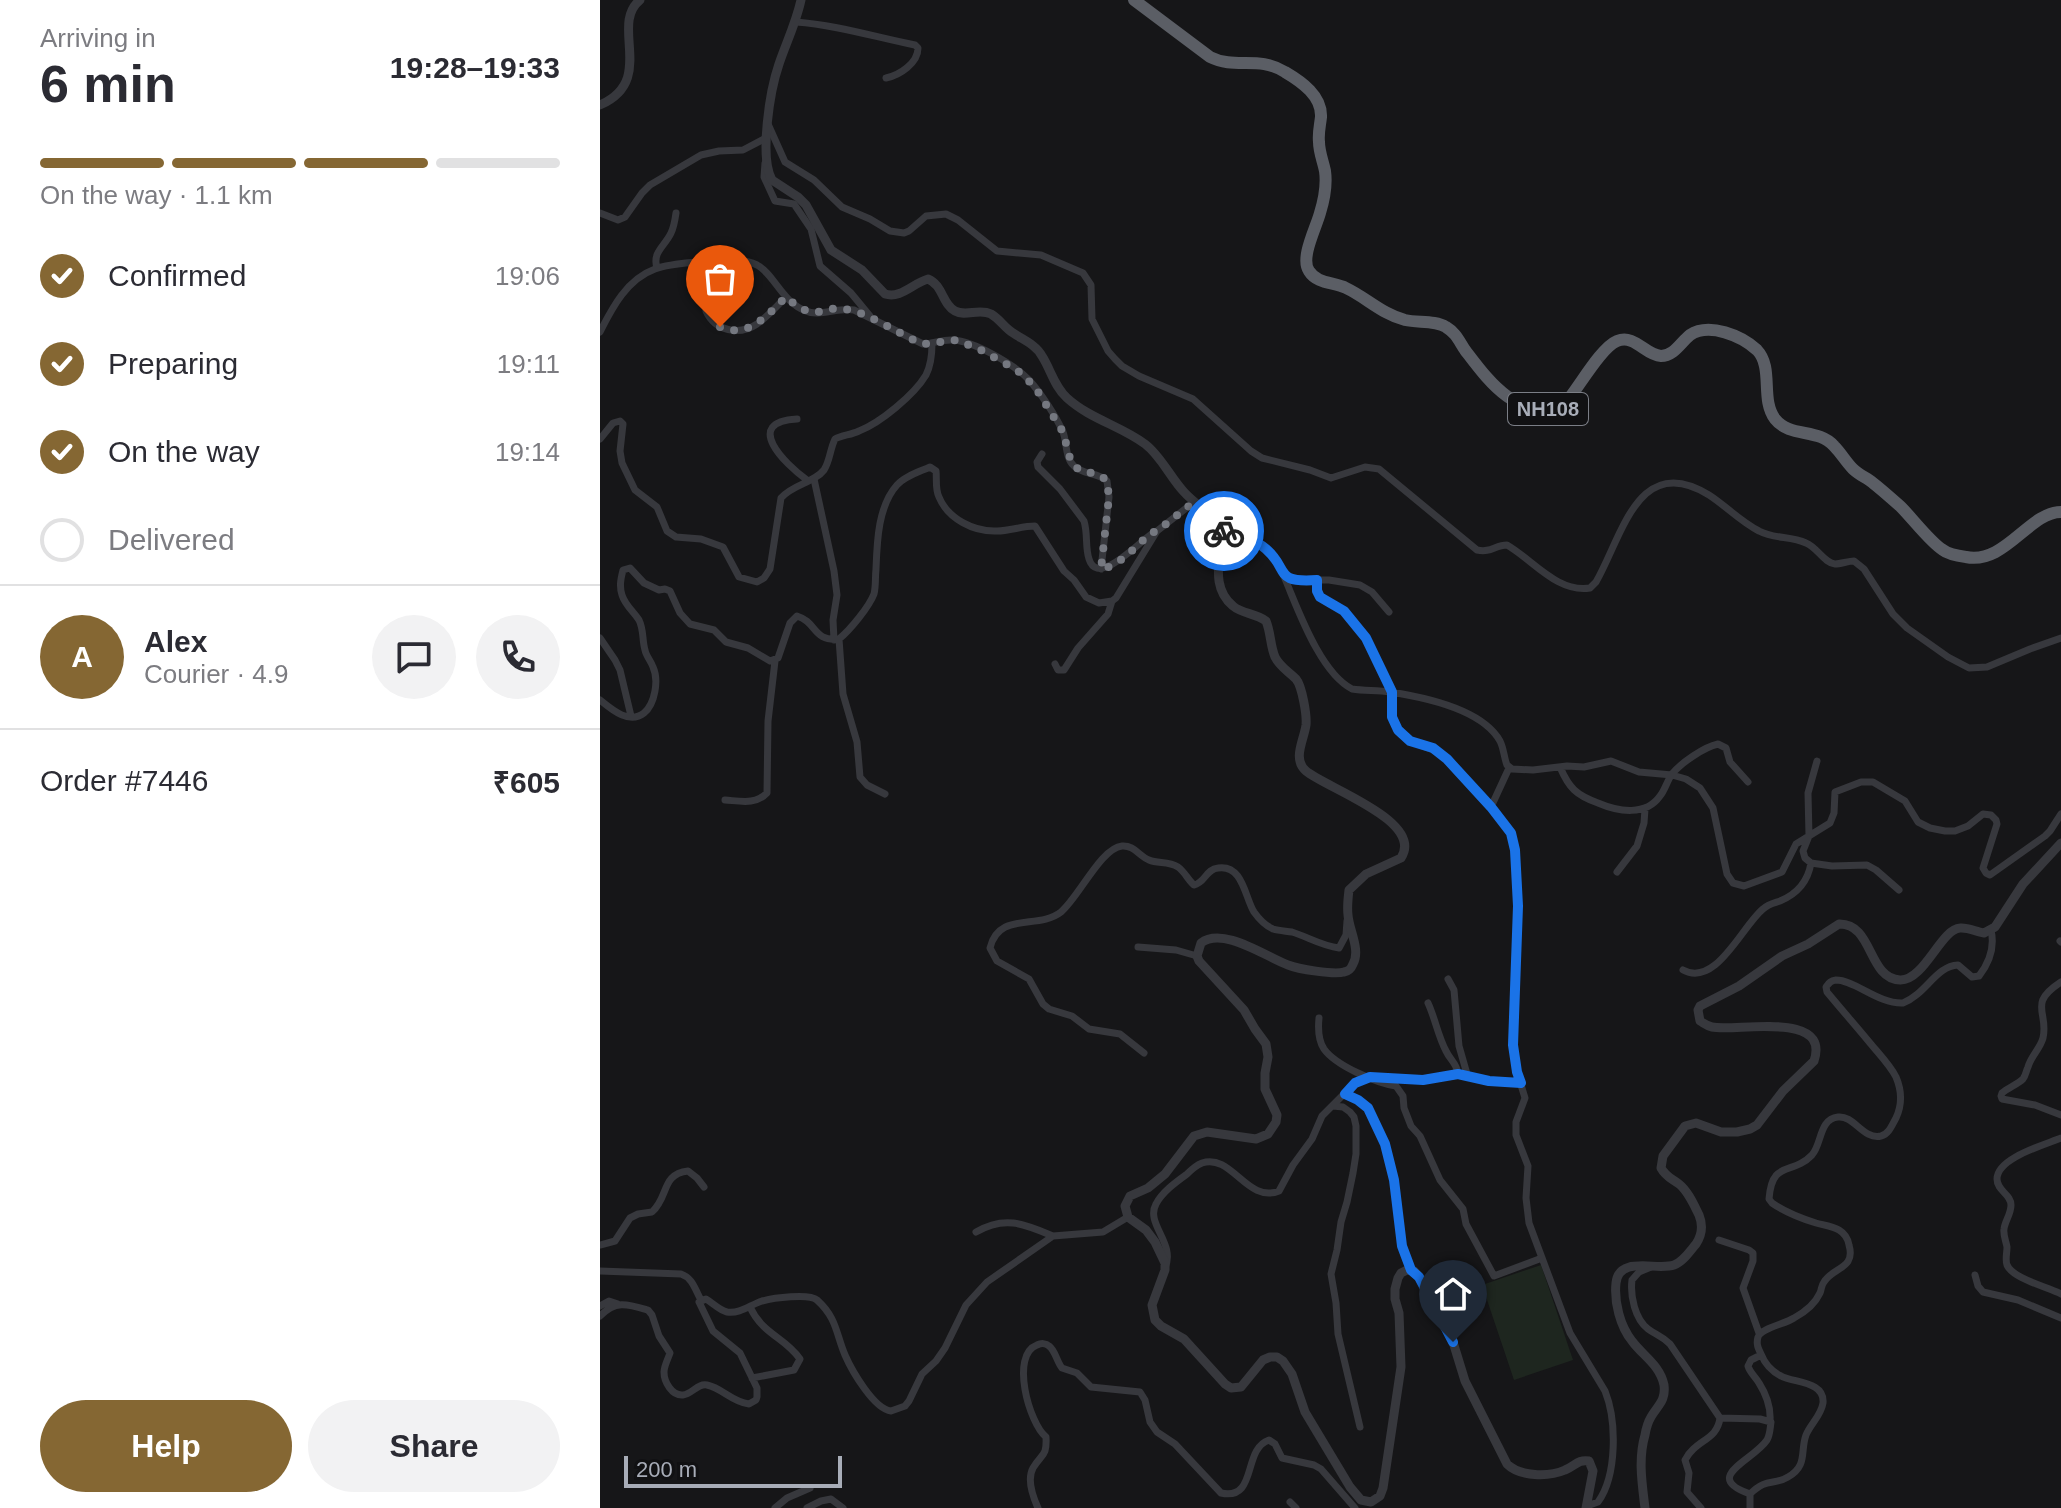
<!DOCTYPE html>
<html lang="en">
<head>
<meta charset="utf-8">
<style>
  :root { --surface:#fff; --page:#f2f2f3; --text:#2b2b33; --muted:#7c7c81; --line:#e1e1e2; --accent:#856733 }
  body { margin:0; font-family:Arial,sans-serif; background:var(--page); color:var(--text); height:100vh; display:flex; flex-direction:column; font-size:30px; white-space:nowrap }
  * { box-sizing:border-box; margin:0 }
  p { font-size:26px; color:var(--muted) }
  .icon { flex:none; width:44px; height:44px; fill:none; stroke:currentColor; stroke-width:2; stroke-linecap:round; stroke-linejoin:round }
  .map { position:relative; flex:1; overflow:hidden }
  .drawer { display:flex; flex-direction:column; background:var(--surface); width:600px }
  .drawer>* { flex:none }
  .scale { position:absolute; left:24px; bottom:20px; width:218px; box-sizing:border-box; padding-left:8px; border:4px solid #a8adb8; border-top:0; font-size:22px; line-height:28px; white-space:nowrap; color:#a8adb8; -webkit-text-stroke:6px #111113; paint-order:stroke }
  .pin { position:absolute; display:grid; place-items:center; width:68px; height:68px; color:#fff; margin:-82px -34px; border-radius:50% 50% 50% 0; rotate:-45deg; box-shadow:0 0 8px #0007 }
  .pin .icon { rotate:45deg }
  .courier { position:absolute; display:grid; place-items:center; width:80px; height:80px; margin:-40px; border:6px solid #1a73e8; border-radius:50%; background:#fff; color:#222; box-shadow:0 2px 10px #0007 }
  .overview em { font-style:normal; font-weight:700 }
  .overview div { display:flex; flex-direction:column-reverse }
  .overview { display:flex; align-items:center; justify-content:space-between; height:136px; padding:0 40px }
  h1 { font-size:52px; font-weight:700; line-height:60px }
  .bar { display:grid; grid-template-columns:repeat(4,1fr); gap:12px 8px; align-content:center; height:96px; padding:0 40px }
  .bar i { height:10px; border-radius:6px; background:var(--line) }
  .bar .current { background:var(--accent) }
  .bar p { grid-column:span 4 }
  .line { display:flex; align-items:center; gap:20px; padding:0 40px; border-top:2px solid var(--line) }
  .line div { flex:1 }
  .round { display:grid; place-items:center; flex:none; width:84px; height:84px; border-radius:42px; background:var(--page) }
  ol { padding:0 40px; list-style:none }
  li { display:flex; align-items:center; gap:24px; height:88px }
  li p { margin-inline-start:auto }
  li .icon { padding:8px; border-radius:50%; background:var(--accent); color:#fff; stroke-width:4 }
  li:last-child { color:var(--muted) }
  li i { width:44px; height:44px; border:4px solid var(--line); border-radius:50% }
  .primary-button { display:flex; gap:16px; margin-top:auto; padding:16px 40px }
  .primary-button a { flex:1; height:92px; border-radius:48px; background:var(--accent); color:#fff; font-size:32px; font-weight:700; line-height:92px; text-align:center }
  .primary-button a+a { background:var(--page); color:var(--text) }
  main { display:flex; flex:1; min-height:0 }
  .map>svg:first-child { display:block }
  .green { fill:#1e261f }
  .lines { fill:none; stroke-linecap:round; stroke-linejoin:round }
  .minor { stroke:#37383d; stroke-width:7 }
  .tertiary { stroke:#37383d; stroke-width:9 }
  .trunk { stroke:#5b5e65; stroke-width:12 }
  .done { stroke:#757880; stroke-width:8; stroke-dasharray:0 14.4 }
  .route { stroke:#1a73e8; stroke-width:10 }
  .labels { text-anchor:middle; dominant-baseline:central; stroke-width:6; stroke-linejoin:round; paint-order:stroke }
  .shield { fill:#111113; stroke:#7b7e86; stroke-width:2 }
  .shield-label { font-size:20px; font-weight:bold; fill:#a8adb8 }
</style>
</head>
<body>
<main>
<section class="drawer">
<div class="overview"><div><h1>6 min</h1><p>Arriving in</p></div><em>19:28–19:33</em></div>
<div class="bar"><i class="current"></i><i class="current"></i><i class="current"></i><i></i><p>On the way · 1.1 km</p></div>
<ol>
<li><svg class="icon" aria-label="check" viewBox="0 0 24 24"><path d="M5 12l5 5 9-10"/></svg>Confirmed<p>19:06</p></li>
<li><svg class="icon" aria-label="check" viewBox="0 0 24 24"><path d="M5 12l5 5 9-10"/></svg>Preparing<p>19:11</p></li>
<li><svg class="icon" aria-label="check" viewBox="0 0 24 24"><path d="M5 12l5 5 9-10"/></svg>On the way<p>19:14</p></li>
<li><i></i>Delivered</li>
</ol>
<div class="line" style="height:144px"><b class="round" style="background:var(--accent);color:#fff">A</b><div><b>Alex</b><p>Courier · 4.9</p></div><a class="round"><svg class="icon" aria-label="chat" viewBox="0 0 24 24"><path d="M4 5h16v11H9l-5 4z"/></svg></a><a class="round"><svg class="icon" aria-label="phone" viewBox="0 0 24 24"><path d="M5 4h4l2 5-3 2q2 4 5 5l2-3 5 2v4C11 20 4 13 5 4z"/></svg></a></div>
<div class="line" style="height:104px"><div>Order #7446</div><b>₹605</b></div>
<div class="primary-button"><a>Help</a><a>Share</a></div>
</section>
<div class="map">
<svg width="1461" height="1508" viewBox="0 0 1461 1508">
  <rect width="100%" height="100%" fill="#161618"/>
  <path class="green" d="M941,1265L973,1360L914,1380L882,1285Z"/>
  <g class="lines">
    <path class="minor" d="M196,22C236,25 275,37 315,45L318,48C318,63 300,75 286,78
      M168,124L185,162L214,180L242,207L270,219L290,231L304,233L309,231L326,216L346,214L358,220L397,251L441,255L483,273L491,285L492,319L508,351L515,359L522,366L539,376L593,399L651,451L662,458L710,470L731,478L765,467L779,469L877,550C891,553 895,545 907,545C933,560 957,593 990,588L996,582C1022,537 1038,451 1109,495C1126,506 1141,522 1159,531C1174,539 1191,536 1206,543C1217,547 1224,563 1235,564C1241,564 1248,561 1254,561L1264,569L1293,614L1307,628L1348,657L1369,668L1387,667L1430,649L1461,638
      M165,163L164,177L175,201L194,204L211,229L220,266L251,293L270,316
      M0,213L18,220L25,217L42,193L50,185L101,155L119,151L143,150L166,138
      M57,268C52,252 65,246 71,233C74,227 75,220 76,213
      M106,311C115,331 139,336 157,324C167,317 177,306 186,297
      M0,332C12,308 27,279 55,269C71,263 92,263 109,261C125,260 143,258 157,265C174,274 182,302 206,311C219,317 238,307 254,310L323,344C333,344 343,339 353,340C374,341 415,365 429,380C440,392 456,416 463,432C467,442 465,458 474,466C483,475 498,472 507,481L509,497L501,569
      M197,419C142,422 185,464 207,480
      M0,439L13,423L20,421L23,424L20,451L22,463L35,490L57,507L67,531L76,537L101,539L123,547L139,577L157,582L164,578L170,569L181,498C193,484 214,483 224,470C230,461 230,449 235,439C242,435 251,435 259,431C280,423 314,395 326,375C331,365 332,355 332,344
      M442,454L437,462L438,467L460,489L484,521C488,534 485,547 489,559C498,589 543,537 555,532
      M214,479L234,571L237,595L233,620L234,640
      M620,529C635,534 653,538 666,548C678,559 684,576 690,591C702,620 723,674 752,689C765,691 777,690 790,692C823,697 882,709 900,741C904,749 904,758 907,765L912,769L933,770L967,766L984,767L1011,761L1039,772L1072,775L1086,779L1100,788L1113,808L1127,874L1133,883L1144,886L1182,872L1196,844L1230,823L1234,813L1235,792L1261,782H1273L1305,801L1318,822L1330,828L1345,831H1355L1368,826L1383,814L1391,815L1396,820L1397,824L1383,868L1386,873L1390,875L1445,836L1450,831L1461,814
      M685,576L695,580H729L760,585L772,592L789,612
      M717,580L720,597L744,611L766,638L792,692V717L798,730L810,741L841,753L891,807
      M0,638L15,660L20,670L31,716
      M239,639L243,694L257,742L260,777L267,785L285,794
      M455,664L458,670H464L478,648L508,614L512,601
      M0,700C11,709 29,725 44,713C55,704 59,680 53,667C51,661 46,656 45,650C42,640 44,630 39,620C33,611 25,605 22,595C19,586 21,578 23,570L30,568L44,583L59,590L65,589L70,591L80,613L90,624L114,630L126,642L148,648L170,661L178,658L190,623L197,616C217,622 213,642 239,639C250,630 269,607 274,594C276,586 275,578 276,569C277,542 278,506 297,485C305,476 319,472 330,467L336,471C337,480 335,489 339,497C348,519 374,532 397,531C410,531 422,526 435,526L464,571L474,580L486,597L499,603L512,601L516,598L557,531L594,502
      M1217,761L1208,793L1209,836L1203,851L1205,858L1211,863L1232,866L1267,865L1276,870L1299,890
      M960,767C969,788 976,795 998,803C1019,812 1046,816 1060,796C1065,790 1067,781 1072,774C1081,763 1104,747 1118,744L1126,748L1130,762L1148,782
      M909,768L891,807L911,833L916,859L918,906L913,1045L917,1072L925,1098L916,1122V1135L928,1166L926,1198L929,1223L970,1333L1005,1391C1017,1421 1017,1476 998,1502L987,1506
      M125,800C140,801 156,805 167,793L168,721L175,661
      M1017,872L1037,846L1044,823L1045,809
      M1460,941L1461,942
      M538,947L576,950L597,956
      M1083,970C1116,988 1142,926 1163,909C1168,904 1174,903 1180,901C1197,894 1208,881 1211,863
      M848,979L854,990L859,1046L867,1074
      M1461,982C1427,1004 1449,1012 1443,1038C1440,1049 1431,1056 1428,1067C1426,1071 1426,1075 1423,1079C1418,1084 1408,1088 1402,1093L1401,1096L1402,1099L1435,1105L1461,1115
      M828,1003C835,1018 838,1036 846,1051C850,1060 857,1063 858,1074
      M719,1018C718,1028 718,1040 724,1049C736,1066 777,1083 796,1086L803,1096L804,1108L811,1126L820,1136L840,1180L863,1209L866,1224L894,1276L942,1258
      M544,1053L520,1034L489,1029L472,1016L449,1009L443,1004L429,979L397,961L390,948C399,911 438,930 461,912C479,897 501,848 522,846C534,845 539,856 549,860C558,864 568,861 578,867C585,872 588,880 594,885C605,883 606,869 618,868C643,864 645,898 654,912C659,919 666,926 673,929C679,931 686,931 692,932C708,937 722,946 739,948L746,935L747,921
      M745,1094L758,1100L768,1108L785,1144L794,1180L800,1236L811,1270
      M733,1106L743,1107L750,1112L754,1117L756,1126V1154L753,1173L747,1202L741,1222L737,1250L731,1274L736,1303L738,1334L760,1427
      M1461,1138C1444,1145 1397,1158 1397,1179C1397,1191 1411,1194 1411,1205C1411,1214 1405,1221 1404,1229C1403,1235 1406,1241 1407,1247C1407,1253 1405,1260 1407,1265C1413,1279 1448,1287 1461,1294
      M376,1232C405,1215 424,1224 453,1236
      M1119,1240L1149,1250L1153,1253V1261L1143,1288L1159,1333
      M0,1245L15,1241L30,1218L38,1214L52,1212C69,1197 61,1174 88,1171L97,1178L104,1187
      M1051,1267L1039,1272L1032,1280C1030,1296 1035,1319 1048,1329C1056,1335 1062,1336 1070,1344L1120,1418C1117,1441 1096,1439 1085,1460L1089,1473L1087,1492L1101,1508
      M565,1268C576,1243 545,1224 556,1204C562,1192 576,1182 587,1174C591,1170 597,1165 602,1163C632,1153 647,1204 679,1191L693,1165L712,1139L722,1116L755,1083L770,1077L823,1080L858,1074L889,1081L921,1083
      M0,1271L81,1274C93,1278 95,1290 101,1300
      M1375,1275L1378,1286L1383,1292L1418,1300L1461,1318
      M0,1306L9,1301L18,1304
      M150,1307C163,1335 185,1337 200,1359L194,1370L152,1378
      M0,1316C16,1300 27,1304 48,1310L52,1315L59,1336L70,1353C68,1359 64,1366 64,1372C64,1382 72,1396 83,1395C92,1394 98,1383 107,1385C122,1388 132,1402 149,1404L156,1400L157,1397V1388L140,1353L113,1331L99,1302L106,1299C113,1303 119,1310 127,1312C140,1314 150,1305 162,1301C173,1298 209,1293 217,1300C237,1318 236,1334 245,1355C252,1371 274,1409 291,1411L305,1406L309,1401L322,1374L336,1361L345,1348L366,1305L387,1282L453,1236L503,1232L528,1217
      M1161,1355L1151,1360L1148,1366C1150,1373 1155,1376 1159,1383C1166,1394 1171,1407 1170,1421
      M1120,1418L1160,1419L1171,1422C1170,1429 1170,1435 1167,1440C1153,1461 1101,1477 1150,1494
      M690,1502L696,1508
      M175,1508L187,1498L210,1488
      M207,1508L221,1501L231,1499L243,1508
      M438,1508C433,1497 427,1479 433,1468C442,1453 447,1457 446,1437C429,1423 410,1355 437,1345C441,1343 446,1343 449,1346C455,1350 457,1362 462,1368L477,1373L491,1387L540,1392L545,1400L550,1422L557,1432L575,1444L621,1493C658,1501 642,1449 669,1440L675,1444L682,1458L714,1465L721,1469L755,1508
      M1150,1508V1494C1167,1477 1173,1486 1188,1477C1208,1466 1200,1451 1206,1435C1211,1423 1221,1416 1223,1403C1225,1381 1194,1383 1181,1376C1171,1371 1165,1364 1161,1354C1158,1348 1156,1344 1158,1337C1161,1328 1185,1324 1194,1318C1205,1312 1215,1304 1220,1293C1222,1288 1221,1286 1224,1282C1233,1267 1256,1269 1249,1245C1248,1239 1244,1233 1239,1230C1232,1226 1223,1225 1216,1223C1200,1218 1185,1212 1172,1203L1169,1199C1172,1159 1192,1176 1212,1155C1222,1144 1219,1119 1238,1117C1254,1115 1263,1140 1281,1136C1289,1134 1292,1125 1296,1118C1302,1105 1302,1091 1296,1077C1290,1065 1279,1054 1270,1043C1256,1026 1241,1009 1227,992L1226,987C1229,983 1230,981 1236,980C1255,980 1278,1004 1303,1003C1326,994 1336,966 1358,965L1372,977L1379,976C1389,963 1395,947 1391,930"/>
    <path class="tertiary" d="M201,0C196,23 186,43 179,64C170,90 159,157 172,180L198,197L206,205L231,250L262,270L285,294C301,299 313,283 328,279C343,285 342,304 355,311C366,317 379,308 391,314C398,318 403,325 409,330C420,339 435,343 442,356C451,370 454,386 467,398C490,419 521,426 545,444C561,456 570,477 584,492C593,502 606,510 615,520C631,540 603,581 633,606C642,614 656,613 666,621C671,633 670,645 675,657C680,667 688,671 696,679C702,686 707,715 706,725C704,740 692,759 706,771C726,788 825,821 801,858L766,874L749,890C748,898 747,907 748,915C749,930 761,950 753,964C751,969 749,971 744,972C734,975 698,969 688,965C666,957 623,926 601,943L597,956L599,961L644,1010L655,1029L666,1044L668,1057L665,1073V1089L677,1115L676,1122L668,1134L656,1139L607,1132L594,1136L565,1174L548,1188L530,1196L525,1206L528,1217L546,1230L555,1242L565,1263V1270L552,1305L555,1320L561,1326L584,1339L625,1384L631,1388L641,1387L663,1360L670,1357H677L683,1361L692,1374L705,1412L750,1487L761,1500L771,1502L780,1496L783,1488L801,1367L799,1313L795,1299V1289L798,1278L801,1273L807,1270L814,1271L819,1277L853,1342L865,1381L907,1464C920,1477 949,1477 965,1470C975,1466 978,1459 989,1461L993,1471L986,1508
      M0,105C57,80 9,25 40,0
      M1045,1508C1042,1483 1038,1459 1045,1435C1046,1429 1048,1422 1051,1417C1058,1405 1066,1401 1064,1385C1060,1365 1043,1356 1032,1341C1020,1326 1014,1302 1016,1283C1019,1255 1057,1271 1074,1265C1083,1262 1090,1251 1096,1244C1102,1235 1103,1225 1099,1215C1094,1205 1088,1191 1079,1184C1071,1178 1066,1177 1061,1168L1063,1156L1085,1126L1096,1123L1121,1132H1137L1150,1129L1157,1125L1183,1091L1214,1061C1231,1010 1136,1032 1112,1027C1107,1026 1105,1024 1100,1021L1098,1010L1100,1006L1139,986L1182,956L1208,944L1239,924C1273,923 1268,979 1300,980C1324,981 1341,929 1360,928C1368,927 1376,932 1384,933L1395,927L1423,884L1461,843"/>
    <path class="trunk" d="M534,0L610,57C636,70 658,55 685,72C702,82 722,96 721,117C720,126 718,133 719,142C719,152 723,161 725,171C727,185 724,200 720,213C716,228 700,258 709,271C717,284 734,282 746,288C767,298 782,314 805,320C818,323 835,320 846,327C856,333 859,341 865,350C891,384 915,418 963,406C977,391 1000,348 1017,341C1035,334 1045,355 1061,356C1074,356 1081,342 1090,335C1109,322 1142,336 1157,350C1174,368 1160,399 1175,419C1190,438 1218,428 1234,446C1241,453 1246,462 1253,469C1259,475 1267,478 1273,483C1282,490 1292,499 1301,507C1312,518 1331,543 1343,550C1348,554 1359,556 1366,557C1405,565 1429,512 1461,512"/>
  </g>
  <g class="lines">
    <path class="done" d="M120,327C149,339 167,315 186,297C219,326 219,303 249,310C271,314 300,335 323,344L356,340L379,349L417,370L435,387L463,432L471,462L479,470L500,475L507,481L509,497L501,569C520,566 537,545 551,533L557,531L594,502L612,517L620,529L624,531"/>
    <path class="route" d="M624,531C638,535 655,539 666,549C690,570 673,583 717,580V591L720,597L744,611L766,638L792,692V717L798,730L810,741L833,748L847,759L891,807L911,833L915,850L918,906L913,1045L917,1072L921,1083L889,1081L858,1074L823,1080L770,1077L755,1083L745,1094L758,1100L768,1108L785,1144L794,1180L802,1246L811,1270L819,1277L853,1342"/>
  </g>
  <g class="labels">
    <rect class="shield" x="908" y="393" width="80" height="32" rx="6"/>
    <g class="shield-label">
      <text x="948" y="409">NH108</text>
    </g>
  </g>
</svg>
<div class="scale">200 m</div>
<div class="pin" style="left:120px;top:327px;background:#ea580c"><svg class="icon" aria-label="bag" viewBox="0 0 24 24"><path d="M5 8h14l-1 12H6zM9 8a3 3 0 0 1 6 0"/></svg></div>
<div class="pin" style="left:853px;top:1342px;background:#1f2937"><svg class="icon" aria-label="home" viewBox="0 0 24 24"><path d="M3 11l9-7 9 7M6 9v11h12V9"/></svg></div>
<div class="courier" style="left:624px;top:531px"><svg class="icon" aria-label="bike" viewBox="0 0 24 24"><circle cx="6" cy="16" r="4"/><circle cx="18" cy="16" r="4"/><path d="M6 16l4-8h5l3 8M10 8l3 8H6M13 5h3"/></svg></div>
</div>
</main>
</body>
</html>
